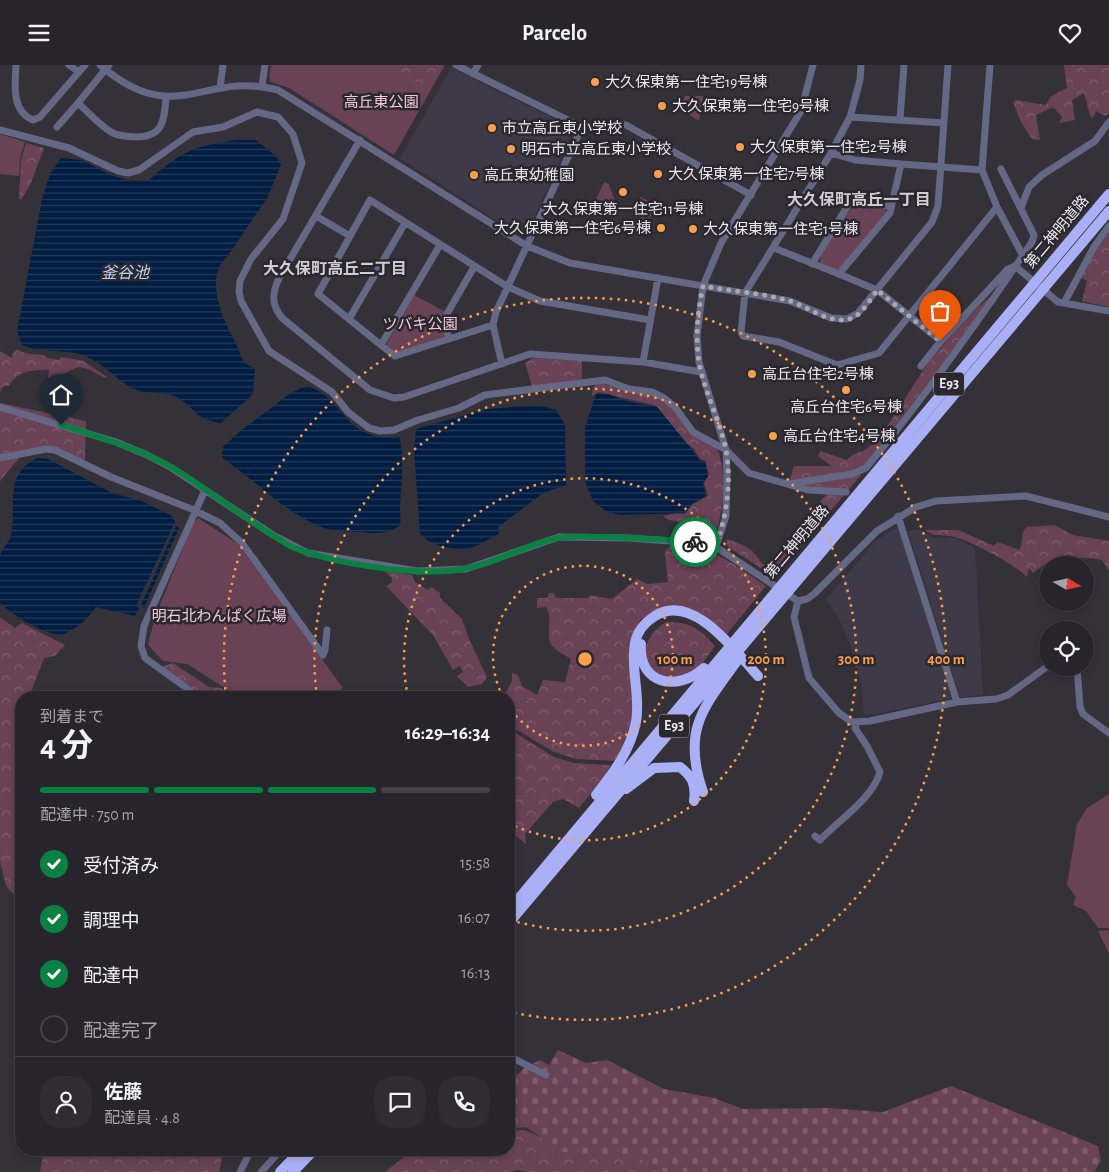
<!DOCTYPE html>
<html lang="ja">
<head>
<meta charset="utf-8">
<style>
  :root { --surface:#27252b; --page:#2f2d33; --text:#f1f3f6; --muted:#a4a5a9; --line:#434247; --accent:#0b8043 }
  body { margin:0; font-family:"Alegreya Sans","Noto Sans JP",sans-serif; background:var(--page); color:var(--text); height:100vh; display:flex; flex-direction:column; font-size:19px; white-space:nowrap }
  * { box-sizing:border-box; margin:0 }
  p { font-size:16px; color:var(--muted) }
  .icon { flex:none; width:28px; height:28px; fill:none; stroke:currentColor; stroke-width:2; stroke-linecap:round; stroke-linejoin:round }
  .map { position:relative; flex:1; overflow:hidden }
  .side { position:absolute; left:15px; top:626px; width:500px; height:465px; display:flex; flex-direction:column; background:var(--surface); border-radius:20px; box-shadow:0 2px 8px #0003,0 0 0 1px var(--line) }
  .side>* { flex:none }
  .needle { width:32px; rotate:99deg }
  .fabs { position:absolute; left:1039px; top:491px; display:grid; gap:10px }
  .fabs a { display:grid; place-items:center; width:55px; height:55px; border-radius:50%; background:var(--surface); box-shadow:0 2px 8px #0003,0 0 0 1px var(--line); font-size:25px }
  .pin { position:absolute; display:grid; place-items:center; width:42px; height:42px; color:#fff; margin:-51px -21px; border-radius:50% 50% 50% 0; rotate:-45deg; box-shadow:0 0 5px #0007 }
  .pin .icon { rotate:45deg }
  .courier { position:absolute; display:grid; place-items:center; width:50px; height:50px; margin:-25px; border:4px solid #0b8043; border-radius:50%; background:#fff; color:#222; box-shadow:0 1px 6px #0007 }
  .overview em { font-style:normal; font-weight:700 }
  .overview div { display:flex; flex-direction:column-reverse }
  .overview { display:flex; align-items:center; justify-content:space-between; height:85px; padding:0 25px }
  h1 { font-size:32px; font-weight:700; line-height:38px }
  .bar { display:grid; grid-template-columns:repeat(4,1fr); gap:8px 5px; align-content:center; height:60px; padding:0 25px }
  .bar i { height:6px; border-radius:4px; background:var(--line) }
  .bar .selected { background:var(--accent) }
  .bar p { grid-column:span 4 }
  .line { display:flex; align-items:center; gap:12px; padding:0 25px; border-top:1px solid var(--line) }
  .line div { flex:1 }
  .round { display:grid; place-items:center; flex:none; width:52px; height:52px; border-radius:20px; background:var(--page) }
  ol { padding:0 25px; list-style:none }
  li { display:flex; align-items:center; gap:15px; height:55px }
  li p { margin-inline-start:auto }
  li .icon { padding:5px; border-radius:50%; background:var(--accent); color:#fff; stroke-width:4 }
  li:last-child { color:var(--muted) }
  li i { width:28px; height:28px; border:2px solid var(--line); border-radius:50% }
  header { display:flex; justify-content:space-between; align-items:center; height:65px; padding:0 25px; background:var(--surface); font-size:22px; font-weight:700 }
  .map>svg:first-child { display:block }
  .built { fill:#3f3a47 }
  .green { fill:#694255 }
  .forest { fill:url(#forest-crowns) }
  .cemetery { fill:url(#cemetery-stones) }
  .water { fill:url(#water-rules) }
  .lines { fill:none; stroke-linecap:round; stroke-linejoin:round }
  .minor { stroke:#656885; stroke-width:7 }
  .highway { stroke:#a9b0f5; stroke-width:10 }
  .done { stroke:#aba9af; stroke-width:5; stroke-dasharray:0 9 }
  .route { stroke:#0b8043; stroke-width:6 }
  .ring { fill:none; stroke:#fa9f4e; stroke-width:2.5; stroke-dasharray:2.5 5 }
  .poi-dot { fill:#fa9f4e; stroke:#2a282e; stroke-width:2 }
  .labels { text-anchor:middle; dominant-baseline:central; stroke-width:5; stroke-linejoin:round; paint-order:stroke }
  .shield { fill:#2a282e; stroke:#b1afb4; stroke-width:1 }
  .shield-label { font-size:14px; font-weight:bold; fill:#ebe9ee }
  .poi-label { font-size:15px; fill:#ebe9ee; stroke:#2a282e; text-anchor:start }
  .park-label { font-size:15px; fill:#f4cbdd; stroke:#2a282e }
  .street-label { font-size:15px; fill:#ebe9ee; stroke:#2a282e }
  .neighbourhood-label { font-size:16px; font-weight:bold; fill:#cfccd5; stroke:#2a282e }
  .water-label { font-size:16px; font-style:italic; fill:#bad2f2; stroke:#2a282e }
  .centre { fill:#fa9f4e; stroke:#2a282e; stroke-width:2.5 }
  .ring-label { font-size:15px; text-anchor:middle; font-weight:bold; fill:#fa9f4e; stroke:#2a282e; stroke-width:5; stroke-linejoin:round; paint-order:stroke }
</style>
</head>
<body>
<header><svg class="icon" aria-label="menu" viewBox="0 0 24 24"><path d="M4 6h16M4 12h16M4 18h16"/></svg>Parcelo<svg class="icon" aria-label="heart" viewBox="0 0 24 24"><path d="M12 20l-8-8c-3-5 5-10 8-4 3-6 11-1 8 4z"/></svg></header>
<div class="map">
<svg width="1109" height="1107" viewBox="0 0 1109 1107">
  <defs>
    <pattern id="forest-crowns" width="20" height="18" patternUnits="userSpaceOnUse" patternTransform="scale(1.25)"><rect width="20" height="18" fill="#694255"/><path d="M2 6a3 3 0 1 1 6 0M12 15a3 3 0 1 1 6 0" fill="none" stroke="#7f5d6e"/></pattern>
    <pattern id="cemetery-stones" width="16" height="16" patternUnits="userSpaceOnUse" patternTransform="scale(1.25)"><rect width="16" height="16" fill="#694255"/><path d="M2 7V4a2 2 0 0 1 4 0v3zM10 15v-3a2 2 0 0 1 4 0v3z" fill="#7f5d6e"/></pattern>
    <pattern id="water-rules" width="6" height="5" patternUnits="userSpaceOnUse" patternTransform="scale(1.25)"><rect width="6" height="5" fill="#001c41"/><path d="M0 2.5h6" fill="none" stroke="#253d5d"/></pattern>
  </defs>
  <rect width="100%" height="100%" fill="#343139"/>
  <path class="built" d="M451,3L572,63L573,67L526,170H519L400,93Z
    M898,463L952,633L876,649H864L861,616L851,582L839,554L826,534L876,476L892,465Z
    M922,465L933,473H955L975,483L983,630L960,632L908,466Z"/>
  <path class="green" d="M271,0H445L394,90L289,23L271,17L269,12Z
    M685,31H703L699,56L681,45L680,40Z
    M0,69L25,77L20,93L19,111L0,109Z
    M604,117L609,119L616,140L612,143L595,136Z
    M640,132L657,140L643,164L640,163Z
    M854,141L886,144V148L841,204H835L820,199L821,190L849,145Z
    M414,230L444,246L440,256L446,269L444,272L397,288L387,282V278Z
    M198,453L238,479L343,623L330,632H239L187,599L163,596L148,580L155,552L192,461Z
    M1109,729V863H1098L1086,846L1073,840L1076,832L1067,820L1077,759L1087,743Z
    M1109,865V889L1098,866Z"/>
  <path class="forest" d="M383,0H444L433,18C416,17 391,18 383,0Z
    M1064,0H1109V48L1105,51L1096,46L1093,53L1090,51L1084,28L1072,35L1075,55L1059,58L1062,52L1053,42L1036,50L1040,75L1032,74L1021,57L1013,37L1016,35L1046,40L1051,31L1067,23Z
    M26,78L44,83L31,118L21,135L19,134L21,95Z
    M1109,168V242L1082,236L1087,216L1079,211L1088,194Z
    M996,226L975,257L865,400L854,406L789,416L794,401H832L818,391L820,386L847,395C852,387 863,388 869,382C892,360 906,330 924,304C945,275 969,250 996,226Z
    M17,285L29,289L44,290L47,293L59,295L61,292L83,296L107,312L105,313C76,296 80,301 54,314L48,313L49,305C35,304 16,306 9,321H3L0,327V286L12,293V289Z
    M533,293L582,296V314L565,319L532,321L525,298Z
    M597,319C608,318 616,324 626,326C635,328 644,327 653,330C671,336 681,356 696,367C702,372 716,380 719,388C726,410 724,441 717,464L669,455L663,451L678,448L684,449L692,440L708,431L704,418L709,410L705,395L700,394L694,384L681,374L657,341L599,327L592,331L593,322Z
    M0,338L86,356L85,395L46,384L20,392L0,416Z
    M861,410L778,509L767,507L728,482L726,474C736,477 746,480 753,487C759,493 760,498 768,502L828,427L797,419Z
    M1055,460L1073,470L1109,476V506L1102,495C1077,491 1053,491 1033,508L1029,503L1027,512C1014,499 973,477 955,472C944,469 934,473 925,465H958L994,481L997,477L1020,485L1023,467L1026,462Z
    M670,480C712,481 733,498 766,521L726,570L675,542H664L641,554L633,570L634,634L631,658L617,696L576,694L554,687L509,660V632H500L504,631L512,616V608L518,610L522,621L537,630L543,615L565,617L571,594C565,590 554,585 551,579C545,568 554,552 546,542L537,543V533H547L549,528H554L556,533H588L590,530L612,534L637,514L647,519L668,517L665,487Z
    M385,506L412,510L415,517L428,525L431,522L440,528V533L462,554L469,574L487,612L482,619L468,622L457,611L463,607L460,601L453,605L433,570L386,521L392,517V513Z
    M0,552L15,563L22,558L65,580L55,591L44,593L31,627L38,632H21V837L6,821L0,796Z
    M667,557C689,556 701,564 715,581L702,599L686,612C677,612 668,614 659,609C635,597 646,567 667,557Z
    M173,598L209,622L221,623L236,632H206L161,602Z
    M509,664L554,692L574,698L610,700L605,711L579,743L563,734L553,737L525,769L526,779L509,765Z
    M524,1065L550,1076L637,1091L666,1107H527L517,1105L512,1107H385L413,1085H509V1066Z
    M44,1085H224L219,1107H40Z"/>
  <path class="cemetery" d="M558,985L586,998L607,995L664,1024L714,1033L743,1044L828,1043L883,1047L951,1021L1098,1081L1101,1096L1094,1107H660L638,1092L550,1086L544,1074L526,1062L509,1064V1018L523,1004L540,995L549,1000Z"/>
  <path class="water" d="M235,75H256L276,91L281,100L267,133L228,191C203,212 223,254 235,277C238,283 241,293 245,298C248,300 253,302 255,304L253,329L221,358C195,354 198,346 180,334C165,324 146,331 132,323C115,314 104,298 85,291C65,283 42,289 22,280L17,266L42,134L50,109L61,93L82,95L113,111L132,116H148C183,85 190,83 235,75Z
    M305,321C344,328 341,378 400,372C404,397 401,419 400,444C400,450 401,455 400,460C390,469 374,469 360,467C347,466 332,467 319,461C283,446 255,415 222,393L223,382L243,364L291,328Z
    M596,329H607L626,336L657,342C663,350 698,390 699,395L705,397L708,411L703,418L706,431L691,439L686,448L620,450L607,447L593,436L585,416V363Z
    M538,340L556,345L565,360L566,420L543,428L498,462L499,469C490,473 482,479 473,482C458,487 430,481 420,469L414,384L416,364L487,344Z
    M38,393L48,394L112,428L142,436L172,451L175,457L136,541L139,543L135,551L96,542C90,551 77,564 66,568C50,575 12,549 0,538C0,523 0,506 0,491C1,484 9,478 11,471C17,442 3,407 38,393Z
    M176,461L179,463L144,543L141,540Z"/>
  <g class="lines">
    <path class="minor" d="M16,0C15,19 11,46 33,55L40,52L85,0
      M69,0L79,7
      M100,0C176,65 202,5 278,25L527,181L570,198L790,236L831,253L847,254L858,248L932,157L938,141L948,0
      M109,0L78,38C89,48 101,62 113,68C121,72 128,71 136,72C164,72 164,55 166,33
      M456,0L582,62L496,247L493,260L502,299
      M861,0L860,15L850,52L831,88L745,228L741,267L743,271L779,277L837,300L879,288L997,142
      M990,0L982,105L997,142L1023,191
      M473,9L478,0
      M262,20L265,0
      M220,23L223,0
      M850,52L944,58
      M900,54L904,0
      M626,60L751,130
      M57,62L78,38
      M0,65L69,83L118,106L128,108L139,105L193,67L223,62L257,47L278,52L293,69L302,98L283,154L251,194L240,216L239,227L241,236L269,286L332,327L348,347L369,363L380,366L394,365L418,355L459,343L485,330L605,315L629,324L652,327L664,333L675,342L693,367L726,385L749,408L808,425L846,427
      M360,75L279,213C272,229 271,239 282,253L370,325L394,333L404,332L530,289L643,297L701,307
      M901,99L982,105
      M1021,143L1029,122L1042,110L1095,76L1109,57
      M316,151L350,171
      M440,180L381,280L318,229L370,135L508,222L540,236L650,255
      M774,183L839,209L890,148L901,99L855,95L831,88
      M812,199L850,137L891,141
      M1015,201L1058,237L1109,246
      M839,209L877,225L941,276
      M1064,238L1094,182L1109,161
      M349,254L405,158
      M449,274L444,254L474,202
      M381,280L395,291L493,260
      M643,297L658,213
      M921,301L941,276L1008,204L1015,201
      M0,342L116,377L147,390L172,403L273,470L308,488L417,506L466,504L559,472L629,473L697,478L716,482L798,536L807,534L814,529L877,466L916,442L936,436L1026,431L1109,452
      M0,393L46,384L55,385L111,412L194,445L220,458L242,478L323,590L325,585L327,565
      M789,419L852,409L866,403C926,331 980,254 1032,177L1034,170L1001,104
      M898,451L957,637
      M716,482L726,451L727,410L726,385L699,297L697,271L703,221L721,178L801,46L813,0
      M798,536L794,552L809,613L839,648L852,657L870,656L957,637L996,634L1008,630L1048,601
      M1077,602L1080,642L1083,649L1109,668
      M199,632L145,593L141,581L144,561L205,425
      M815,771L820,775C839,755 873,733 880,707L867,681L855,663L857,658
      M509,991L546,1010
      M240,1107L251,1085
      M261,1107L281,1085"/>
    <path class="highway" d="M641,579C638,620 678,627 704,603
      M626,724L654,703L680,702C693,712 696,720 694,736
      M703,727C682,666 702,644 737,596
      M596,730C614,707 630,686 636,657C641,631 630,604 635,578C637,567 645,557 655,551C693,527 735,586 758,611
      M509,845L1109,129
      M509,858L1109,146
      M280,1107L301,1085
      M293,1107L314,1085"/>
  </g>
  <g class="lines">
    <path class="done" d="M695,477L716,482C726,451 732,418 726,385C720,355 704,327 699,297C695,271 698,246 703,221C731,226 762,228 790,236C809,242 831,261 852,253C862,249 871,234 877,225L940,276"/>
    <path class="route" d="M61,360C99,372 138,383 173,403C213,428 251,458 292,482C335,499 422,513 468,503C499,497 527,479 558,473C573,470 589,472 604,472C634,473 665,474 695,477"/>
  </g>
  <g class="ring">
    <path d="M503 632A90 90 0 1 1 509 642"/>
    <path d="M408 632A181 181 0 1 1 510 759"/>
    <path d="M317 632A271 271 0 1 1 510 855"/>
    <path d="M226 632A361 361 0 1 1 510 947"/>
  </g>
  <g class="poi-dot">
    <circle cx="595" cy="17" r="5"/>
    <circle cx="662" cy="41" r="5"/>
    <circle cx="492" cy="63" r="5"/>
    <circle cx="740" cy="82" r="5"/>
    <circle cx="511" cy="84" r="5"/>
    <circle cx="658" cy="109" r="5"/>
    <circle cx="474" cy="110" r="5"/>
    <circle cx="623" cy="127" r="5"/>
    <circle cx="661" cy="163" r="5"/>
    <circle cx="693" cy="164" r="5"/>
    <circle cx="752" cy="309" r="5"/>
    <circle cx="846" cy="325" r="5"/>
    <circle cx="773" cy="371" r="5"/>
  </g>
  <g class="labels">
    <g class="shield">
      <rect x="934" y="307.5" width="30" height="23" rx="4"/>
      <rect x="659" y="649.5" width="30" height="23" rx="4"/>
    </g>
    <g class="shield-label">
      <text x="949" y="319">E93</text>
      <text x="674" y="661">E93</text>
    </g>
    <g class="poi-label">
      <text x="605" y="17">大久保東第一住宅19号棟</text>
      <text x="672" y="41">大久保東第一住宅9号棟</text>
      <text x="502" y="63">市立高丘東小学校</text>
      <text x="750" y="82">大久保東第一住宅2号棟</text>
      <text x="521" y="84">明石市立高丘東小学校</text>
      <text x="668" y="109">大久保東第一住宅7号棟</text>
      <text x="484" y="110">高丘東幼稚園</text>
      <text x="623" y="144" text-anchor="middle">大久保東第一住宅11号棟</text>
      <text x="651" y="163" text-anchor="end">大久保東第一住宅6号棟</text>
      <text x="703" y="164">大久保東第一住宅1号棟</text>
      <text x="762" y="309">高丘台住宅2号棟</text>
      <text x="846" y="342" text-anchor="middle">高丘台住宅6号棟</text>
      <text x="783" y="371">高丘台住宅4号棟</text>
    </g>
    <g class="park-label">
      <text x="381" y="37">高丘東公園</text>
      <text x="420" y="259">ツバキ公園</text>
      <text x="219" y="551">明石北わんぱく広場</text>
    </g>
    <g class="street-label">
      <text transform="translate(1057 167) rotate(-50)">第二神明道路</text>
      <text transform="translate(797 477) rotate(-50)">第二神明道路</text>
    </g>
    <g class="neighbourhood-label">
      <text x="859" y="135">大久保町高丘一丁目</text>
      <text x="335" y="204">大久保町高丘二丁目</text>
    </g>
    <g class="water-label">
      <text x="125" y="208">釜谷池</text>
    </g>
  </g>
  <circle cx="585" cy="594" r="8" class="centre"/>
  <g class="ring-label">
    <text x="675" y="599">100 m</text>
    <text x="766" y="599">200 m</text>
    <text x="856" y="599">300 m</text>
    <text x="946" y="599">400 m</text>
  </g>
</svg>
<div class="fabs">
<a><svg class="needle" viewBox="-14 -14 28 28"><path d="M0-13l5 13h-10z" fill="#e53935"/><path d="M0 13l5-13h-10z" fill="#a4a5a9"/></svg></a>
<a><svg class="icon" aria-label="locate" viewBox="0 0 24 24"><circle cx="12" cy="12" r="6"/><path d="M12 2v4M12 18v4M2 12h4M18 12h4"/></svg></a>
</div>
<div class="pin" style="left:940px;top:276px;background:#ea580c"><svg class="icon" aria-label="bag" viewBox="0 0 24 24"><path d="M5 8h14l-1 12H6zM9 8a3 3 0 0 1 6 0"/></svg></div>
<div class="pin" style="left:61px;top:360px;background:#1f2937"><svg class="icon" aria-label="home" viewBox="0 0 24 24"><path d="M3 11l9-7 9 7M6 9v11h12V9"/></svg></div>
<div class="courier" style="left:695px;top:477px"><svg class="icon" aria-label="bike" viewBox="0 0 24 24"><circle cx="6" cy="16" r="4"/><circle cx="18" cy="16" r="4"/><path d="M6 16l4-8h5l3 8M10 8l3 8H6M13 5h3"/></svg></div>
<section class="side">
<div class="overview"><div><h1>4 分</h1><p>到着まで</p></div><em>16:29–16:34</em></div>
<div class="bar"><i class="selected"></i><i class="selected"></i><i class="selected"></i><i></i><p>配達中 · 750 m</p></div>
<ol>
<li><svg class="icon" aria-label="check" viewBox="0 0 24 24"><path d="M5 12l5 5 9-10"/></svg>受付済み<p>15:58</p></li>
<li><svg class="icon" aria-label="check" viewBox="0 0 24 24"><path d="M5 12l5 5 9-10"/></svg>調理中<p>16:07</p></li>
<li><svg class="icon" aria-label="check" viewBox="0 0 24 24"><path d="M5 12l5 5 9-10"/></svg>配達中<p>16:13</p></li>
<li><i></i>配達完了</li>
</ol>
<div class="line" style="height:90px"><a class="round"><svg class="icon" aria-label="person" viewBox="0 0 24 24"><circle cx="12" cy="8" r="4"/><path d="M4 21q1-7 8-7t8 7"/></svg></a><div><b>佐藤</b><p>配達員 · 4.8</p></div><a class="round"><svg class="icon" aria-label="chat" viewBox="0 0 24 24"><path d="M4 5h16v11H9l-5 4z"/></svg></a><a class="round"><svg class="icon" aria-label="phone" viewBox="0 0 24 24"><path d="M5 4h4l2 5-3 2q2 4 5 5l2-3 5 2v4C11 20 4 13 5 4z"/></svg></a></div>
</section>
</div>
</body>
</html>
